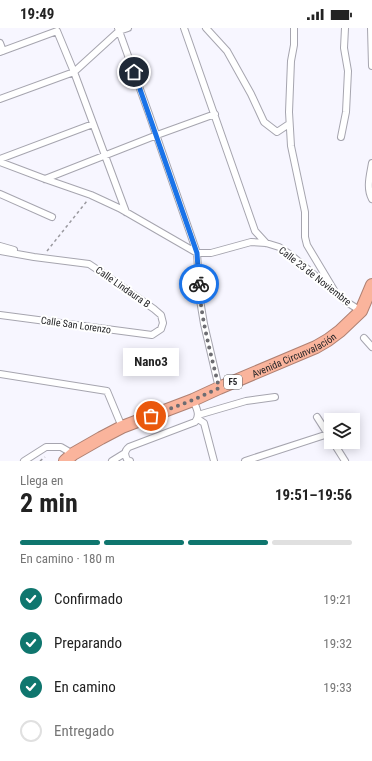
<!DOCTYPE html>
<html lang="es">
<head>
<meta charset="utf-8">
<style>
  :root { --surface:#fff; --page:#f6f6f6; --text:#222; --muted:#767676; --line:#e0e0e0; --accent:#0f766e }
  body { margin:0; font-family:"Roboto Condensed",sans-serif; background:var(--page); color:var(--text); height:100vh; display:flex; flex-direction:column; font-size:15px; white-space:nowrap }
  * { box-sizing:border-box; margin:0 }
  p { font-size:13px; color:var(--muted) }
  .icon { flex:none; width:22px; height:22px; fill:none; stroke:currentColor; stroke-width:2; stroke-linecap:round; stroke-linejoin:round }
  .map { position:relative; height:433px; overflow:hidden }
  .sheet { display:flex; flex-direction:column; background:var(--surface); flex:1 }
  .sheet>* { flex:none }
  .tools { position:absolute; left:324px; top:385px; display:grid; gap:8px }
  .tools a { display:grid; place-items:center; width:36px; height:36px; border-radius:0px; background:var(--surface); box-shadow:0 2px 10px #0003; font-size:20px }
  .pin { position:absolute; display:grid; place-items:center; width:34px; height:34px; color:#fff; margin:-17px; border:2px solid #fff; border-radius:50%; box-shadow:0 1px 4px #0007 }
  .courier { position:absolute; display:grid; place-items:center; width:40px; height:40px; margin:-20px; border:3px solid #1a73e8; border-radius:50%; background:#fff; color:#222; box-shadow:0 1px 5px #0007 }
  .bubble { position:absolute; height:28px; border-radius:0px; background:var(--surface); box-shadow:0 2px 10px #0003; font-size:13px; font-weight:700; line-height:28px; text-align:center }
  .head em { font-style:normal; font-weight:700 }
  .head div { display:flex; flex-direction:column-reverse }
  .head { display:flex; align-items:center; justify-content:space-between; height:68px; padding:0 20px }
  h1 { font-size:26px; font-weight:700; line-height:30px }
  .bar { display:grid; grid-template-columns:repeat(4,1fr); gap:6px 4px; align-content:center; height:48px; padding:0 20px }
  .bar i { height:5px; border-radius:3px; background:var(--line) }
  .bar .on { background:var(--accent) }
  .bar p { grid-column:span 4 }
  ol { padding:0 20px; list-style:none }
  li { display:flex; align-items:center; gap:12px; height:44px }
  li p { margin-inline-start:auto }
  li .icon { padding:4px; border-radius:50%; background:var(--accent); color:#fff; stroke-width:4 }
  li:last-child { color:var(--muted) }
  li i { width:22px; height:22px; border:2px solid var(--line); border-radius:50% }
  .status { display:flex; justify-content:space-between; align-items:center; height:28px; padding:0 20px; background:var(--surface); direction:ltr }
  .status svg { height:11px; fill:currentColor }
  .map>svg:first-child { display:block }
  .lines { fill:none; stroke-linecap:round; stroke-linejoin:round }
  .street-casing { stroke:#a6a5af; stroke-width:8 }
  .highway-casing { stroke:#af8173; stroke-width:14 }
  .path { stroke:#9a999f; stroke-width:1.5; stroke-dasharray:3 3; stroke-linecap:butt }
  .street { stroke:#fff; stroke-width:6 }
  .highway { stroke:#fab49c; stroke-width:12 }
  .done { stroke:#6d6d72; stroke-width:4; stroke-dasharray:0 7.2 }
  .route { stroke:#1a73e8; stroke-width:5 }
  .labels { text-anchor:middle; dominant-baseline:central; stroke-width:4; stroke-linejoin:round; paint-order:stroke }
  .shield { fill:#fff; stroke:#656567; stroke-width:1 }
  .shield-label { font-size:9px; font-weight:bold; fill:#232326 }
  .street-label { font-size:10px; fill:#232326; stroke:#fff }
</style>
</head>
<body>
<div class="status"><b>19:49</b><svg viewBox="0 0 49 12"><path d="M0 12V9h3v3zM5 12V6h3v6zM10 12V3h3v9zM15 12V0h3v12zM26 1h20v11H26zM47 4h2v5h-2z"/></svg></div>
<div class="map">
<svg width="372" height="433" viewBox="0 0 372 433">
  <rect width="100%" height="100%" fill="#f7f6ff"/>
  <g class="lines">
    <defs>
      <path id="street" d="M118,0L149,86L197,225H211L251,214L266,215L279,219L291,227L345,273L361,283
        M184,0L255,203L266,215
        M206,0L227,23L251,66L264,94L277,104L289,96
        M294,0V17L291,33L289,84L291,118L305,184V209L307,217L334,262
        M371,0L372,38
        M0,15L3,23
        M0,24L57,3L74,44L126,184
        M0,71L74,44L119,3L128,0
        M341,109L346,84L348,43L344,20L345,0
        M0,131L93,96
        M0,134L45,151L91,167L119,180L197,225L200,272L204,296L219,360
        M372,135C370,147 366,160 372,171
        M45,151L157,107L215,86
        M0,166L52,189
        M0,218L14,222
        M0,223L34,229L89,236L107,248L154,281L161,287L163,295L161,301L152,307L0,287
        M364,310L372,319
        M0,346L107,363L122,399
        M198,387L246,373L275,369
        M317,389L331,411
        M198,391L204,395L214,433
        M333,414L345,433
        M24,433L46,419H61L73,426
        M112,433L125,425
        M130,433H128C124,427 124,423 129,419L195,394C201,387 196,379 193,372
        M245,433L328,406"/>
      <g id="highway">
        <path id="s1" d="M65,433L73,426L101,410L122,399L193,372L219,360L316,319L328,312L340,303L361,283L372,257"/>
      </g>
    </defs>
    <use href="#street" class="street-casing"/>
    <use href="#highway" class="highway-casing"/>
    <path class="path" d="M47,223L87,173
      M40,433L45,429"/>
    <use href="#street" class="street"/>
    <use href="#highway" class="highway"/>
  </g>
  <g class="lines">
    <path class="done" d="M151,388L193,372L219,360C211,326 201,292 199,256"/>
    <path class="route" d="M134,44L197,225L199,256"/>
  </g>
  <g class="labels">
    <rect class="shield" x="224" y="347" width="18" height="14" rx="3"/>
    <g class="shield-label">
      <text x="233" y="354">F5</text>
    </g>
    <g class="street-label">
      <text transform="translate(315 248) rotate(38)">Calle 23 de Noviembre</text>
      <text transform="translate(123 259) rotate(35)">Calle Lindaura B</text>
      <text transform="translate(76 297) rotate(8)">Calle San Lorenzo</text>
      <text stroke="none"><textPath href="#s1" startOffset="253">Avenida Circunvalación</textPath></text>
    </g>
  </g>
</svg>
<div class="tools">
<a><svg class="icon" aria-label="layers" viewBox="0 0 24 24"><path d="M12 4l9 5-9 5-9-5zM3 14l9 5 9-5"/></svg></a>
</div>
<div class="pin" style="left:151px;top:388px;background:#ea580c"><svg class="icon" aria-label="bag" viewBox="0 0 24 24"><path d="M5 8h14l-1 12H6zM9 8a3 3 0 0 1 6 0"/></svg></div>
<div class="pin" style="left:134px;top:44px;background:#1f2937"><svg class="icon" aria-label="home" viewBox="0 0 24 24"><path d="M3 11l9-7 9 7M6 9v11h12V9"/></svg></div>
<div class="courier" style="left:199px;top:256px"><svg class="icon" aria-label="bike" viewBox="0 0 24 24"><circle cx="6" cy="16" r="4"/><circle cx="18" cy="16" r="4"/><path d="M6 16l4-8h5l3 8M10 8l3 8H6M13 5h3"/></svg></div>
<div class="bubble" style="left:123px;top:320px;width:56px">Nano3</div>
</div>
<section class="sheet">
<div class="head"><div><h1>2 min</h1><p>Llega en</p></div><em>19:51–19:56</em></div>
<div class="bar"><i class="on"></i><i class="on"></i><i class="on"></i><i></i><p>En camino · 180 m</p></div>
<ol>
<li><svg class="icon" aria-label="check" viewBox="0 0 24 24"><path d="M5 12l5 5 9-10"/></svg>Confirmado<p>19:21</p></li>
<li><svg class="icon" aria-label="check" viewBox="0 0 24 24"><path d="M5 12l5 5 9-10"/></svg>Preparando<p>19:32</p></li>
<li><svg class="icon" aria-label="check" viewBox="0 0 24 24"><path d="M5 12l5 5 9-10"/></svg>En camino<p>19:33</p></li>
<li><i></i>Entregado</li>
</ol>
</section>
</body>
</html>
